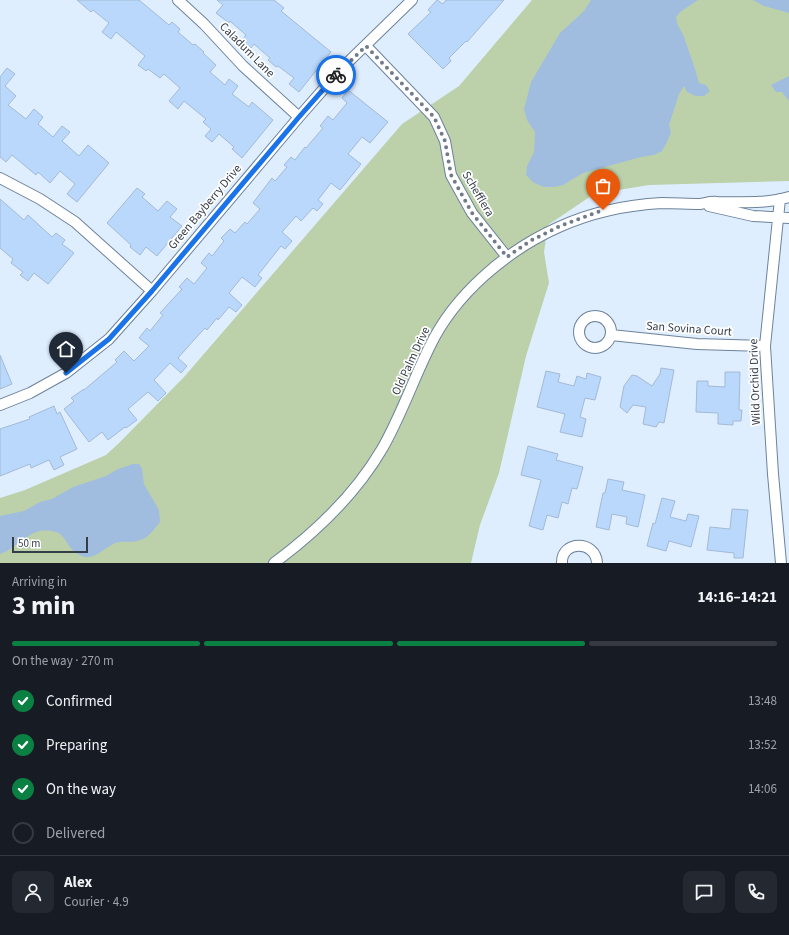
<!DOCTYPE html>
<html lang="en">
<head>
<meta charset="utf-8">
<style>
  :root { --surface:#171b24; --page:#242831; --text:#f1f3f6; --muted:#9ea1a6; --line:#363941; --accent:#0b8043 }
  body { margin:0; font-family:"Source Sans 3",sans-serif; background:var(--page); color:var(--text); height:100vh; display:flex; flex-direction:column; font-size:15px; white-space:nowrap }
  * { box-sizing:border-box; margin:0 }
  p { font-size:13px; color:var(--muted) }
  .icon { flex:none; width:22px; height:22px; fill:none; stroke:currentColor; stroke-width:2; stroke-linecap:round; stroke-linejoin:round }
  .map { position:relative; height:563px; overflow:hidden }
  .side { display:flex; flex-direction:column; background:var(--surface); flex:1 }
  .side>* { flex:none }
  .scale { position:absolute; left:12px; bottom:10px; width:76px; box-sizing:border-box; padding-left:4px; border:2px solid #343e49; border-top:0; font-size:11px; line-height:14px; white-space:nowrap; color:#343e49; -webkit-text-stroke:3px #fff; paint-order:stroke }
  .pin { position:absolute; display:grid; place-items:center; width:34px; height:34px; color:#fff; margin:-41px -17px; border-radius:50% 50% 50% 0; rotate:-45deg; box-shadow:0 0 4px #0007 }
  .pin .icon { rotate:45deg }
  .courier { position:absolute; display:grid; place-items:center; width:40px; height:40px; margin:-20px; border:3px solid #1a73e8; border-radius:50%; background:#fff; color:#222; box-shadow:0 1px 5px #0007 }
  .summary em { font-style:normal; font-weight:700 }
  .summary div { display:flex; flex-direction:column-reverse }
  .summary { display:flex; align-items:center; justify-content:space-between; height:68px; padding:0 12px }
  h1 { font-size:26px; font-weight:700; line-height:30px }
  .bar { display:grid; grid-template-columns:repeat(4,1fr); gap:6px 4px; align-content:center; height:48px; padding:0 12px }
  .bar i { height:5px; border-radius:3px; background:var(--line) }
  .bar .active { background:var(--accent) }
  .bar p { grid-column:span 4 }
  .line { display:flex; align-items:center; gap:10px; padding:0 12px; border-top:1px solid var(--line) }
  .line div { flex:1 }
  .round { display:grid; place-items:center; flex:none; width:42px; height:42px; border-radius:8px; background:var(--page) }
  ol { padding:0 12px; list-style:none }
  li { display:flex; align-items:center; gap:12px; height:44px }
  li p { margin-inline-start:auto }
  li .icon { padding:4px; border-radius:50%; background:var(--accent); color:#fff; stroke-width:4 }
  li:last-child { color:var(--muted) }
  li i { width:22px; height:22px; border:2px solid var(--line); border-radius:50% }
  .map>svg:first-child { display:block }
  .green { fill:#bcd1aa }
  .water { fill:#a0bddf }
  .building { fill:#bad8fb; stroke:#a2bad6 }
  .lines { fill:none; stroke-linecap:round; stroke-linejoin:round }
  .minor-casing { stroke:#6c829c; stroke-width:12 }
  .minor { stroke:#fff; stroke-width:10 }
  .done { stroke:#707c89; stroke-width:4; stroke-dasharray:0 7.2 }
  .route { stroke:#1a73e8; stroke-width:5 }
  .labels { text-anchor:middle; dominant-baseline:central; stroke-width:3.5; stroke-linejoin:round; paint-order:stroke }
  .street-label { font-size:12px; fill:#343e49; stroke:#fff }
</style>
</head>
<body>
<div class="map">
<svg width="789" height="563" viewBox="0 0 789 563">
  <rect width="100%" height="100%" fill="#dfeeff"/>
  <path class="green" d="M532,0H789V181L649,185L594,194L548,225L544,252L549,283L526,356L499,473L480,525L471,563H0V498L25,490L106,455L119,443L184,377L402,124L459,86Z"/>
  <path class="water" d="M591,0H698L680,12L676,17C677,27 681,29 684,37C689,52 695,67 699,83L706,85L710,91L704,96H696L687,92L684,86L679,94L669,125L671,132L667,142L662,151L654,155L641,157L583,173L563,185L555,187H544L534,183L526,175L527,166L534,152L535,132L527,120L524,109L531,82L560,33L584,11Z
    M753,0H789V13L764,6Z
    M789,76V101L782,92H776L771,85Z
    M133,464H139L142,469L144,484L159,510L160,522C155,528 151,534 145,538C135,544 125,540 115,543C106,547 95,559 85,557C61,551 72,527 40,531C27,533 14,550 0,554V516L24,511L40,502L52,499L73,487L106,476L118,469Z"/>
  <path class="building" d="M77,0H139L169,25L172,22L180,29L178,32L193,45L195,44L204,52L203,53L216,65L210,72L225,85L229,79L238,86L232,94L249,107L252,102L273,120L242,158L232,149L234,147L219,134L212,142L205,136L211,129L203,122L206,119L184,101L178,109L169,101L180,88L164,74L160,78L148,69L146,71L138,65L145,56L116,32L111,39L102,32L109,23L93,10L91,12Z
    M217,0H274L284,8L281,11L331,52L299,92L289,84L294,78L278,66L276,67L268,60L270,58L254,44L251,48L242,41L246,35L230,21L229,23L216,13L223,5Z
    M437,0L443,4L446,0H504L467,42L466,41L449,58L451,61L443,69L408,34L431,12L428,10Z
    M7,68L15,74L5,86L16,96L8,105L26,119L34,109L43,117L38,124L53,137L62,126L70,132L62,141L79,156L88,145L109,163L77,202L67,194L75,184L60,171L50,183L38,172L36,175L12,155L6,162L0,157V77Z
    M348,90L388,122L370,143L362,137L348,154L361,164L340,190L331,183L318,200L323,204L317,211L313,208L301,221L296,216L282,232L292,241L285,249L281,246L258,275L262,278L255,287L242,277L229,293L242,305L236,312L229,307L218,320L217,318L207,330L205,328L193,341L178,358L187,366L181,373L170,363L154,380L166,393L158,401L148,392L128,409L137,420L126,428L125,427L108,440L102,432L89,442L64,409L74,401L71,398L84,389V390L117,362L115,360L124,351L134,361L149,346L139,338L147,328L150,331L163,315L160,313L182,289L179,287L187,278L194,284L207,268L201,263L209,253L212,256L224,241L221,238L230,229L235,233L245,222L247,224L260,209L253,203L272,178L275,181L287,167L284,165L291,157L295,160L305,147L306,148L323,128L320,126L328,116L333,120L347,103L342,98Z
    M137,188L145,194L142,197L158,211L167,201L177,209L170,217L182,226L157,256L146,247L140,255L130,247L131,245L107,223Z
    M0,199L24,220L28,215L52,237L56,233L65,240L62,244L74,253L48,284L34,273L28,281L20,275L23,272L11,263L13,259L0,248Z
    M0,355L12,384L0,389Z
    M661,368L674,370L664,423L659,422L656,427L643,424L646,407L633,405L627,413L620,407L624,386L632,375L637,376L652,386L660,374Z
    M546,371L560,374L558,382L574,386L577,376L586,379L587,373L601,377L595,400L585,398L580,417L586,419L582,437L560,432L565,414L537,407Z
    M725,372H740L739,410H742L741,421H733V425L718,424V413L696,412L697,381H708V386L725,387Z
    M54,406L57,414L60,412L77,449L60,457L64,465L54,470L49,460L31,468L30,464L0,476V429L30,419L29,417Z
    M528,446L558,454L556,460L583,467L577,489L572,488L568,504L562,502L558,518L547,515L543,530L529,526L541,480L521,475Z
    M608,479L624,482L622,490L645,495L638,527L626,524L627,517L612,514L609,530L596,527L603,493H605Z
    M662,498L675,501L670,517L686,521L688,514L699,516L691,547L669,541L666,551L647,546L653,523L655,524Z
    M732,509L748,510L743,558H734V553L707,550L710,527L730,529Z"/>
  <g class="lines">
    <defs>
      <path id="minor" d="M178,0L204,24L243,66L299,117
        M366,46L434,117L445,141L451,175L472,213L507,257
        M0,178L40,199L75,222L152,291
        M780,199L765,346L773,474L781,563
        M709,206L753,216L789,218
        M579 332a16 16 0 1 1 32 0a16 16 0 1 1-32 0Z
        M611,335L697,344L765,346
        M0,405L30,393L66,373L109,339L152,291L299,117L342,68L412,0
        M274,563C316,532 355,495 382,449C401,416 413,380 430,346C455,294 507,250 559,227C592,212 626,205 662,203C675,203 688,204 700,204C706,203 711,201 717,202C741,202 766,204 789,197
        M562,563C561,540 596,540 597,563"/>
    </defs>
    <use href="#minor" class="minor-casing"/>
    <use href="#minor" class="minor"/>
  </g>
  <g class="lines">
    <path class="done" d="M336,75L366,46L434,117L445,141L451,175L472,213L507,257L530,241L560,226L603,210"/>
    <path class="route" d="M66,373L109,339L152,291L299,117L336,75"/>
  </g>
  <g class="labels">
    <g class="street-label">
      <text transform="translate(247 50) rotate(45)">Caladum Lane</text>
      <text transform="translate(478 194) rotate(59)">Schefflera</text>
      <text transform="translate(205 207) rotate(-50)">Green Bayberry Drive</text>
      <text transform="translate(689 329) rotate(4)">San Sovina Court</text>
      <text transform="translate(411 361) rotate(-65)">Old Palm Drive</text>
      <text transform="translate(755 382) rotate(-92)">Wild Orchid Drive</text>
    </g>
  </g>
</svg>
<div class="scale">50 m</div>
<div class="pin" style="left:603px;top:210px;background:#ea580c"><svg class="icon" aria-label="bag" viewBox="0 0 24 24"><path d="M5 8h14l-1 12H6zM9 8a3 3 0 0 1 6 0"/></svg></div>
<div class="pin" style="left:66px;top:373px;background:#1f2937"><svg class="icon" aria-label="home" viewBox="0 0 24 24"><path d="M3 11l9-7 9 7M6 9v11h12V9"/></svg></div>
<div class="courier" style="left:336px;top:75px"><svg class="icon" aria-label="bike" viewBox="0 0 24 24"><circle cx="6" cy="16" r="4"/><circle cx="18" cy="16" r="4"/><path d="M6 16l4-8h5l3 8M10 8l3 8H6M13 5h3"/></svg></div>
</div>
<section class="side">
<div class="summary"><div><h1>3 min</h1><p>Arriving in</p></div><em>14:16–14:21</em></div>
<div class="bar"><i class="active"></i><i class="active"></i><i class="active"></i><i></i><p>On the way · 270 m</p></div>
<ol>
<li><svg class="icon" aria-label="check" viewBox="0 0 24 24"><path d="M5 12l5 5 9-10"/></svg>Confirmed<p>13:48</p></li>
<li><svg class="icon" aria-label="check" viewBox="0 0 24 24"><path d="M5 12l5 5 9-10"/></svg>Preparing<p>13:52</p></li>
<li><svg class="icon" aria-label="check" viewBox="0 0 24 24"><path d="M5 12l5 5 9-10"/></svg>On the way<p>14:06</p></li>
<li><i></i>Delivered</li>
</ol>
<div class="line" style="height:72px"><a class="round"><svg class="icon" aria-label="person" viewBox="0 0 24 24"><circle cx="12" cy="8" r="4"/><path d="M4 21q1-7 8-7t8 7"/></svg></a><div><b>Alex</b><p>Courier · 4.9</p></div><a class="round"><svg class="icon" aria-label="chat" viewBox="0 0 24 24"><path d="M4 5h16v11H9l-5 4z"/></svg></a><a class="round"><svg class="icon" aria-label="phone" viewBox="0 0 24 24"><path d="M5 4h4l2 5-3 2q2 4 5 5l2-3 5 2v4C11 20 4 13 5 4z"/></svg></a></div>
</section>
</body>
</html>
